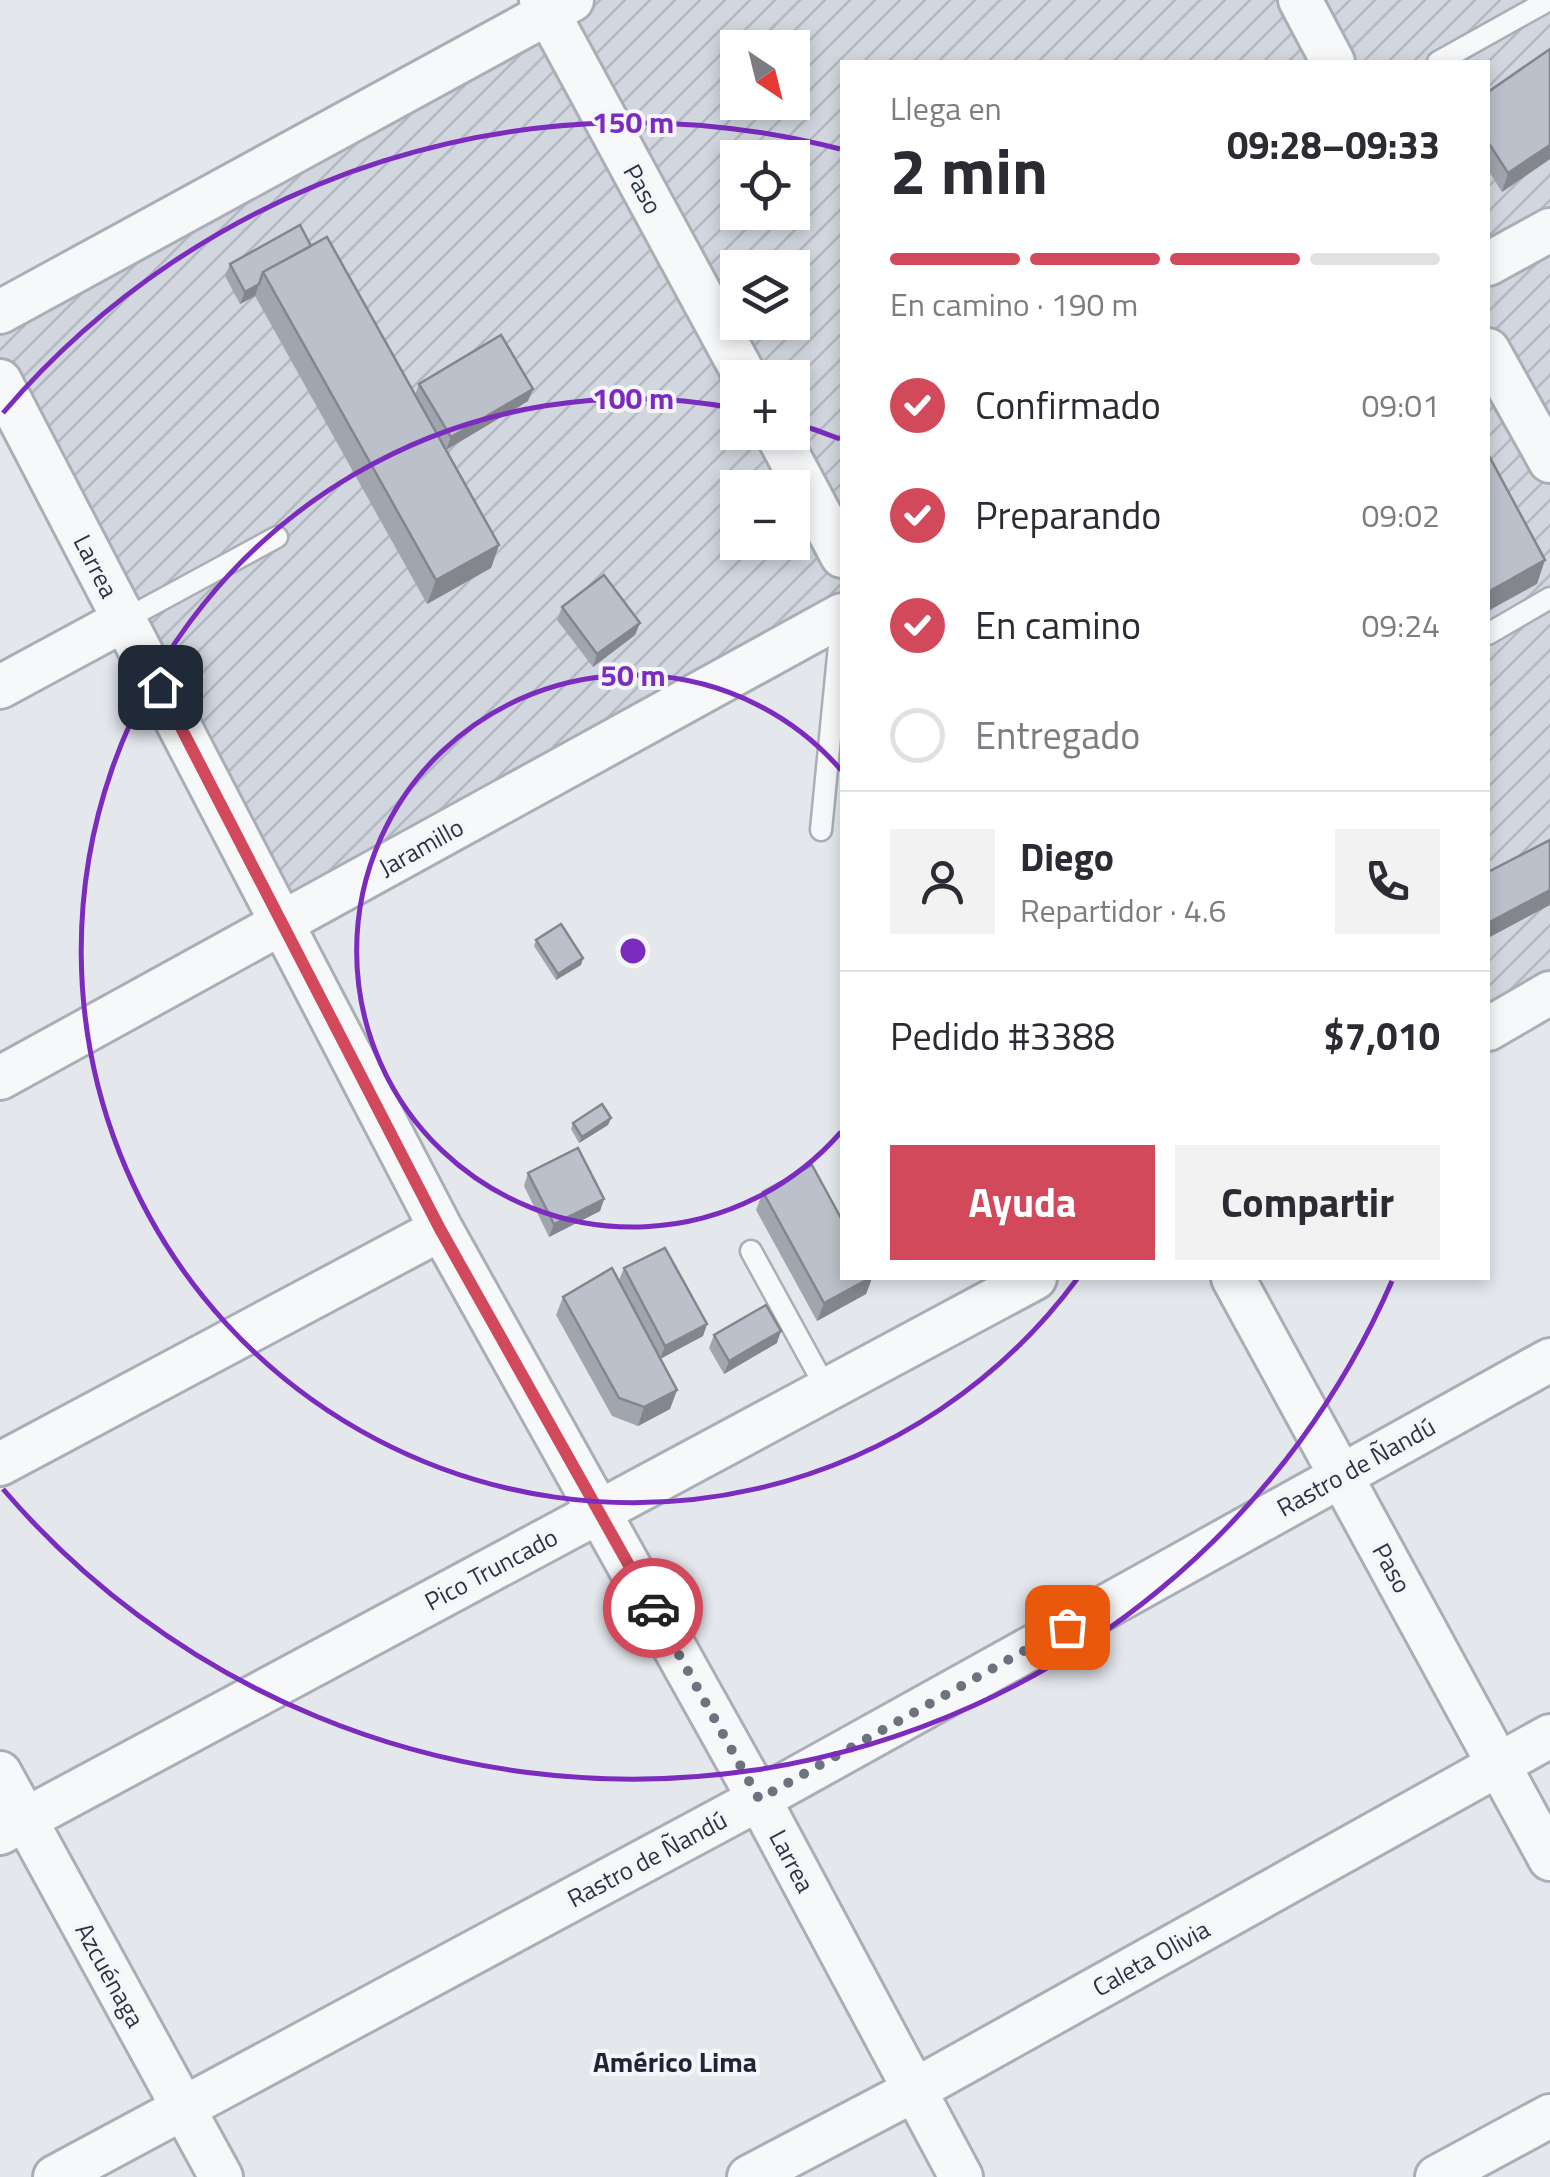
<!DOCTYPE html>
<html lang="es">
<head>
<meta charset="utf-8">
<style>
  :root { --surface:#fff; --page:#f2f2f3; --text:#2b2b33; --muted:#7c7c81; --line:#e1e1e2; --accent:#d1495b }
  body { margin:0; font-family:"Titillium Web",sans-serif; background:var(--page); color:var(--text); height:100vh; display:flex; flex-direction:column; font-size:38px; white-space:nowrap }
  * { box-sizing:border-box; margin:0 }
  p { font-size:32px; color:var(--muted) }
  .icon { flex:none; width:55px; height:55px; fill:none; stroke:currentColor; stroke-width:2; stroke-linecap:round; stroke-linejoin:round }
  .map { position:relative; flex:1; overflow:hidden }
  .panel { position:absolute; left:840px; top:60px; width:650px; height:1220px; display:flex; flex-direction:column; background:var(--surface); border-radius:0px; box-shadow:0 5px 15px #0003 }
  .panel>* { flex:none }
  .needle { width:65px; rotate:145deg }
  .controls { position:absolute; left:720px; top:30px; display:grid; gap:20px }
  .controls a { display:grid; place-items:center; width:90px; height:90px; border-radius:0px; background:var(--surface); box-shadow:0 5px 15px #0003; font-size:50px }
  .pin { position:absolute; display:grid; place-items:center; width:85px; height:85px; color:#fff; margin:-42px; border-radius:20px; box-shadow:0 5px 15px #0006 }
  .courier { position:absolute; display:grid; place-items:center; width:100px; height:100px; margin:-50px; border:8px solid #d1495b; border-radius:50%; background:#fff; color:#222; box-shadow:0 2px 12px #0007 }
  .headline em { font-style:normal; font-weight:700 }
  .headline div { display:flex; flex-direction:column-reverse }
  .headline { display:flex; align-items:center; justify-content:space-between; height:170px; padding:0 50px }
  h1 { font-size:65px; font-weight:700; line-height:75px }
  .bar { display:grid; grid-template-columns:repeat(4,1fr); gap:15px 10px; align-content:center; height:120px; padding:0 50px }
  .bar i { height:12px; border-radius:8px; background:var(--line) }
  .bar .selected { background:var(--accent) }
  .bar p { grid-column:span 4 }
  .line { display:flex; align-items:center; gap:25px; padding:0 50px; border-top:2px solid var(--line) }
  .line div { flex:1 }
  .round { display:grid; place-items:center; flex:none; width:105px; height:105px; border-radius:0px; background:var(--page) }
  ol { padding:0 50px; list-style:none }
  li { display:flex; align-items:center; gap:30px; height:110px }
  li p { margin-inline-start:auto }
  li .icon { padding:10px; border-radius:50%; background:var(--accent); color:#fff; stroke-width:4 }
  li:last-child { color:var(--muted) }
  li i { width:55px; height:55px; border:5px solid var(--line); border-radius:50% }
  .cta { display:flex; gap:20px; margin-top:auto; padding:20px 50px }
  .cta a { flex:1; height:115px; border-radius:0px; background:var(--accent); color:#fff; font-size:40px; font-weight:700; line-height:115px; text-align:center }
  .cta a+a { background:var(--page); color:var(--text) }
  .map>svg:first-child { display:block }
  .industrial { fill:url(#industrial-furrows); fill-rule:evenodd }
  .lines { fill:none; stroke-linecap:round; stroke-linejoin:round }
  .lane-casing { stroke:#a9aeb7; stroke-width:25 }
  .street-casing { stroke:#a9aeb7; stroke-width:48 }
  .lane { stroke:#f7f8fa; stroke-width:20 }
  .street { stroke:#f7f8fa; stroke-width:42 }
  .wall { fill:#a1a5ae }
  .shaded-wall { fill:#83868d }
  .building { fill:#bbc0ca; stroke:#83868d; stroke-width:2.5 }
  .done { stroke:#6c737f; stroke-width:10; stroke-dasharray:0 18 }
  .route { stroke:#d1495b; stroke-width:12 }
  .ring { fill:none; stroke:#7b2cbf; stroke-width:5 }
  .labels { text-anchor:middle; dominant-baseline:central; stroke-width:8; stroke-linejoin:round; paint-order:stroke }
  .street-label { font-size:25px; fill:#2b3445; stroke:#f4f6f9 }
  .neighbourhood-label { font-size:28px; font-weight:bold; fill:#1d2536; stroke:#f4f6f9 }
  .centre { fill:#7b2cbf; stroke:#f4f6f9; stroke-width:5 }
  .ring-label { font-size:30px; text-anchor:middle; font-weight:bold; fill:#7b2cbf; stroke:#f4f6f9; stroke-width:8; stroke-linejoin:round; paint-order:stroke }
</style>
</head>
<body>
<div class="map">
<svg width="1550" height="2177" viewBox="0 0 1550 2177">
  <defs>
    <pattern id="industrial-furrows" width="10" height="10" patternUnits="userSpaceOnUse" patternTransform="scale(2.5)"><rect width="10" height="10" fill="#d2d6de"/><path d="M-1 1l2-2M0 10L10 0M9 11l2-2" fill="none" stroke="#b4b8c0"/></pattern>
  </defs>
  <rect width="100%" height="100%" fill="#e4e7ec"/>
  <path class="industrial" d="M541,0H1550V993L1488,1029V62H842V615L284,922L0,381V312ZM738,48H792V102H738ZM738,158H792V212H738ZM738,268H792V322H738ZM738,378H792V432H738ZM738,488H792V542H738Z"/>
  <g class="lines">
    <defs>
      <path id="lane" d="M1438,62L1549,0
        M124,620L277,537
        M1488,634L1550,598
        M821,830L842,615
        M751,1251L826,1388"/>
      <path id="street" d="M541,0L746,378
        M1300,0L1333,62
        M1488,264L1550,230
        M0,312L572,0
        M1488,350L1550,461
        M0,381L441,1229L759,1799L961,2177
        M776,432L842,556
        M0,687L124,620
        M1488,1029L1550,993
        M0,1078L842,615
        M1233,1278L1550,1859
        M0,1464L441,1229
        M0,1773L221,2177
        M0,1833L1035,1278
        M55,2177L759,1799L1550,1360
        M749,2177L913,2091L1550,1736
        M1437,2177L1550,2116"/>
    </defs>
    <use href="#lane" class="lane-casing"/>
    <use href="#street" class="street-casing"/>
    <use href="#lane" class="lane"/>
    <use href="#street" class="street"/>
  </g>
  <path class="wall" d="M1550,49V159L1502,192L1488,170V92Z
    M311,246L415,395L419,384L528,401L446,450L499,545L491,568L427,604L255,296L240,304L225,276L230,264Z
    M562,607L640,623L635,635L593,667L557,620Z
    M536,940L583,958L581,965L556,980L534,946Z
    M611,1118L608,1125L579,1143L571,1129L573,1123Z
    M528,1173L604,1199L600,1211L549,1237L524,1186Z
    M763,1192L842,1278H872L866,1294L817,1321L756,1210Z
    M624,1268L707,1324L703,1336L660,1359L619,1280Z
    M563,1297L677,1390L670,1409L638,1426L612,1416L556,1315Z
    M714,1335L777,1343L724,1374L709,1348Z"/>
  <path class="shaded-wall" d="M1550,145V159L1502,192L1508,173Z
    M259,284L255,296L240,304L245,292Z
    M533,389L528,401L446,450L451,437Z
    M499,545L491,568L427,604L436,580Z
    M1545,560L1537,584L1488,611V592Z
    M640,623L635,635L593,667L597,654Z
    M1550,890V905L1488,938V923Z
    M583,958L581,965L556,980L558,974Z
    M611,1118L608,1125L579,1143L582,1137Z
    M604,1199L600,1211L549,1237L554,1224Z
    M870,1278H872L866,1294L817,1321L824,1303Z
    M707,1324L703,1336L660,1359L665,1346Z
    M781,1331L777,1343L724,1374L729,1361Z
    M677,1390L670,1409L638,1426L644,1407Z"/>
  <path class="building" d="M1550,49V145L1508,173L1488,142V92Z
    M300,225L311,246L263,272L259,284L245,292L230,264Z
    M327,237L499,545L436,580L263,272Z
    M501,335L533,389L451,437L419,384Z
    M1488,454L1545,560L1488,592Z
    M604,575L640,623L597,654L562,607Z
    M1550,840V890L1488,923V872Z
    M561,924L583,958L558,974L536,940Z
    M602,1104L611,1118L582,1137L573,1123Z
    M578,1148L604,1199L554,1224L528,1173Z
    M812,1165L842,1220V1278H870L824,1303L763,1192Z
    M665,1248L707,1324L665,1346L624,1268Z
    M612,1268L677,1390L644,1407L619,1398L563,1297Z
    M766,1305L781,1331L729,1361L714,1335Z"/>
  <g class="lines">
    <path class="done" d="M653,1608L759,1799L1067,1627"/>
    <path class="route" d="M160,687L440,1229L653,1608"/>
  </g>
  <g class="ring">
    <path d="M841 1132A276 276 0 1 1 841 770"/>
    <path d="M1077 1279A552 552 0 1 1 734 408M794 423A552 552 0 0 1 840 439"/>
    <path d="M1392 1281A828 828 0 0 1 3 1489M3 413A828 828 0 0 1 840 149"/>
  </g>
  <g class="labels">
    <g class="street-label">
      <text transform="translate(643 189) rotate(61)">Paso</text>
      <text transform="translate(96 566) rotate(63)">Larrea</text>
      <text transform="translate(421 847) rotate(-29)">Jaramillo</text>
      <text transform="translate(1356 1467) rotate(-29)">Rastro de Ñandú</text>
      <text transform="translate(1392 1568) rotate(61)">Paso</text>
      <text transform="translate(491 1569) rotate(-28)">Pico Truncado</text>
      <text transform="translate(647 1859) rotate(-28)">Rastro de Ñandú</text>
      <text transform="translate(792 1861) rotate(62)">Larrea</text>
      <text transform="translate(1151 1958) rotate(-29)">Caleta Olivia</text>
      <text transform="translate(110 1975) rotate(61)">Azcuénaga</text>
    </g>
    <g class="neighbourhood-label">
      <text x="675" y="2061">Américo Lima</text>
    </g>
  </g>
  <circle cx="633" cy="951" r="15" class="centre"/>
  <g class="ring-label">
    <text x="633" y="133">150 m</text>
    <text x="633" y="409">100 m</text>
    <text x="633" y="686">50 m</text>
  </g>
</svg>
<div class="controls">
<a><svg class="needle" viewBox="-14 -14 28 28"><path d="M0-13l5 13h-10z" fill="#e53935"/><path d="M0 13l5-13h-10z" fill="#7c7c81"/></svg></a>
<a><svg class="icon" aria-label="locate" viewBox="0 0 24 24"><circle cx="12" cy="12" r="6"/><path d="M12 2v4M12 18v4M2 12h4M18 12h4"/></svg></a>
<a><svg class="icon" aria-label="layers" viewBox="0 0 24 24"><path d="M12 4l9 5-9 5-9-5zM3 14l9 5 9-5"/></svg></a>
<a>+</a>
<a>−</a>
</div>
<div class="pin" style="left:1067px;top:1627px;background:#ea580c"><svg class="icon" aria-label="bag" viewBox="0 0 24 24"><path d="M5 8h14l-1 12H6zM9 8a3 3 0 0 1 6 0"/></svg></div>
<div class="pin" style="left:160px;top:687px;background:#1f2937"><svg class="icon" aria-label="home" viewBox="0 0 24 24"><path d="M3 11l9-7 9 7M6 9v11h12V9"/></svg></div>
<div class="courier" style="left:653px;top:1608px"><svg class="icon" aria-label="car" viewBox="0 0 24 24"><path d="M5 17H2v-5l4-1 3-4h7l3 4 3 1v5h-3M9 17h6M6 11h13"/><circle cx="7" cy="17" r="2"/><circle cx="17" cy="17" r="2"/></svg></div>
<section class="panel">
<div class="headline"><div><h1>2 min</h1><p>Llega en</p></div><em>09:28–09:33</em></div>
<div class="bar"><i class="selected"></i><i class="selected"></i><i class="selected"></i><i></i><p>En camino · 190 m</p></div>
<ol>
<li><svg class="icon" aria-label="check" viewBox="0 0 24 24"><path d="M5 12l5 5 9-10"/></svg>Confirmado<p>09:01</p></li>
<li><svg class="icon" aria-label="check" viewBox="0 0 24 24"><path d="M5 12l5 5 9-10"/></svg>Preparando<p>09:02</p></li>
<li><svg class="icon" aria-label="check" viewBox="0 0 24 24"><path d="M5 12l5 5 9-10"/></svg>En camino<p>09:24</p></li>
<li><i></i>Entregado</li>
</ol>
<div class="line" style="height:180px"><a class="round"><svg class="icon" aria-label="person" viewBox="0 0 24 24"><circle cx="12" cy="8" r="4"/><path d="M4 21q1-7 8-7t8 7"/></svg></a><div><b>Diego</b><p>Repartidor · 4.6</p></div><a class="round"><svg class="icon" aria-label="phone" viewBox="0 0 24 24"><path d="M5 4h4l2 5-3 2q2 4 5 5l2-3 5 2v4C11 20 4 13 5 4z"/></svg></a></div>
<div class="line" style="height:130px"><div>Pedido #3388</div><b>$7,010</b></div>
<div class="cta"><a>Ayuda</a><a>Compartir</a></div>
</section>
</div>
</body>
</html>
